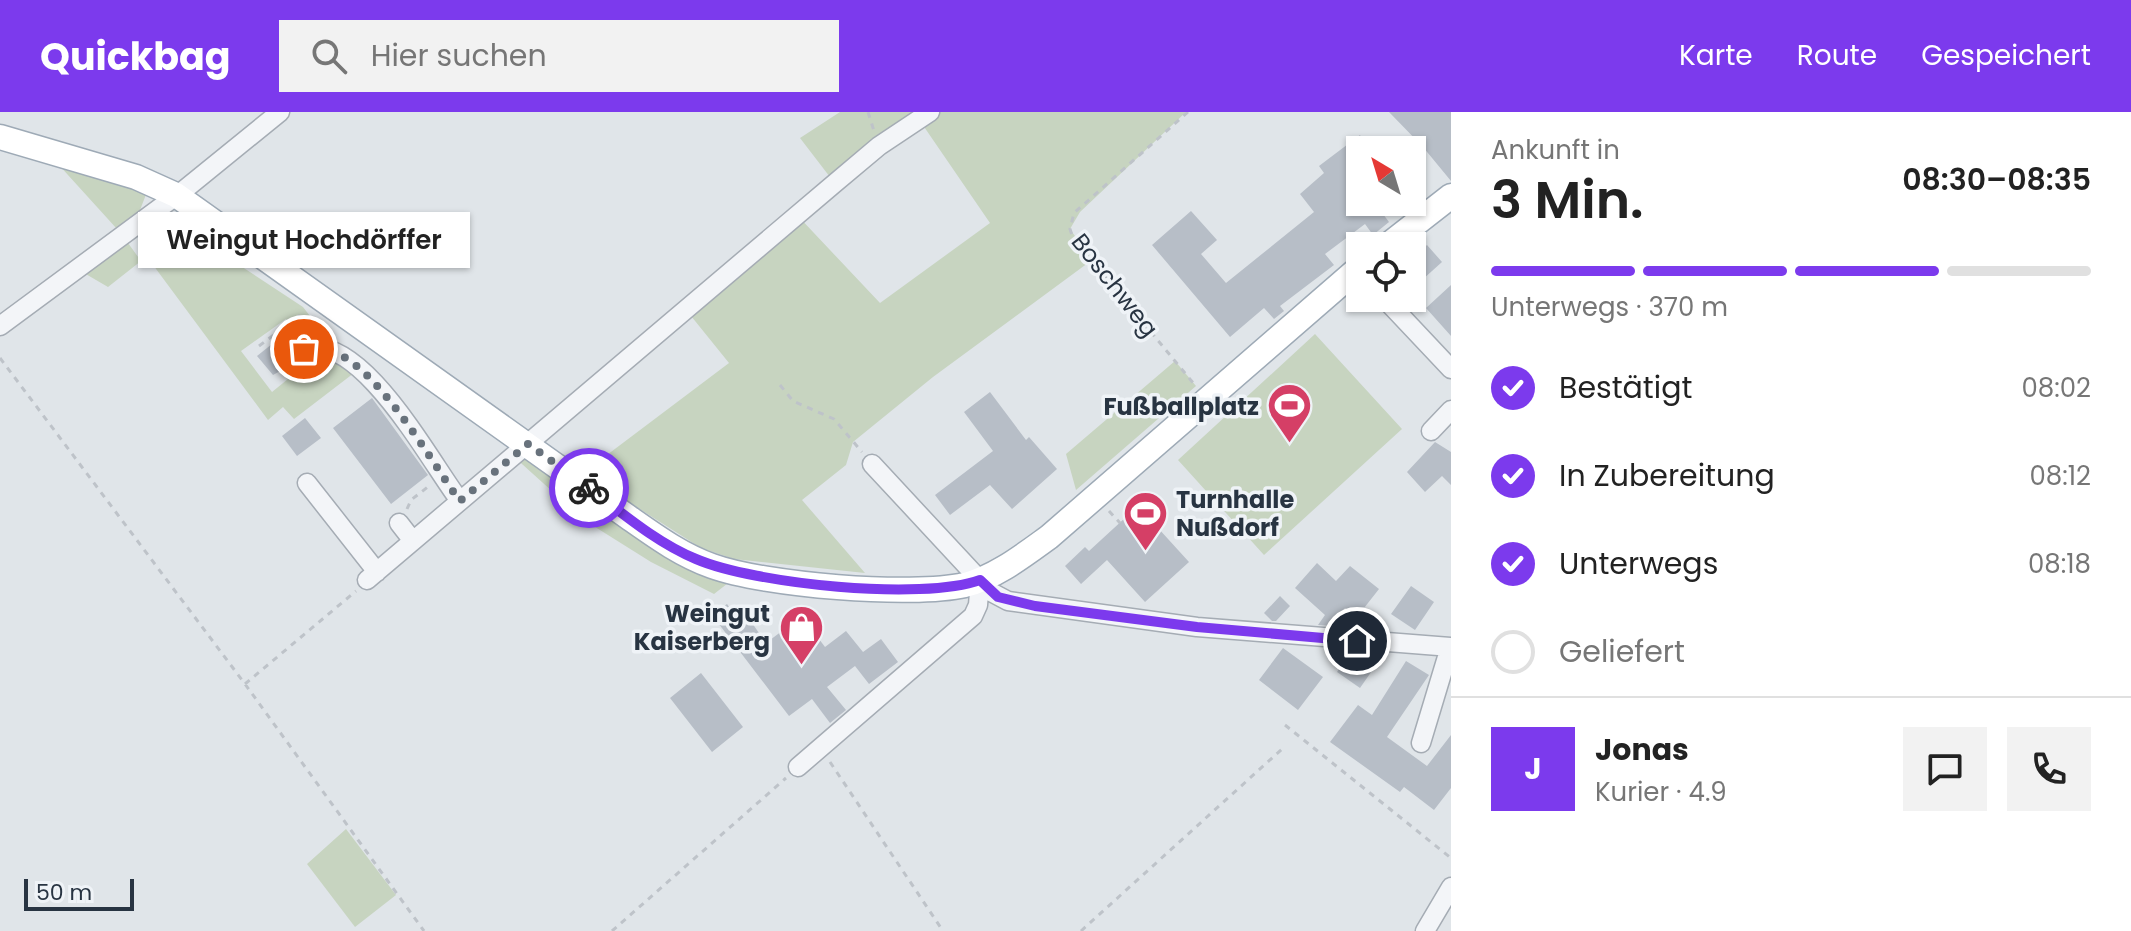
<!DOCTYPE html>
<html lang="de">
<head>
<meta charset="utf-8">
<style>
  :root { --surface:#fff; --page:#f2f2f2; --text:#222; --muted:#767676; --line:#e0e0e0; --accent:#7c3aed }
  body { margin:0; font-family:Poppins,sans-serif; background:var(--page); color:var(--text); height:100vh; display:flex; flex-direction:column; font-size:30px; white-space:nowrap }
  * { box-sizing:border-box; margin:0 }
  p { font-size:26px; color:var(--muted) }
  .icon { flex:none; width:44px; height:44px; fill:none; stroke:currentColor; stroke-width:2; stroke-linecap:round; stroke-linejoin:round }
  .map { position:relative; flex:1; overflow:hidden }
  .drawer { display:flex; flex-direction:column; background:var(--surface); width:680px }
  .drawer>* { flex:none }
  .needle { width:52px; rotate:322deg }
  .fabs { position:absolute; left:1346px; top:24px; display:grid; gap:16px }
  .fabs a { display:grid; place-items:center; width:80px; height:80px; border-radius:0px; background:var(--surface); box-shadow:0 2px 6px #0004; font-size:40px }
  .scale { position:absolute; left:24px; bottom:20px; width:110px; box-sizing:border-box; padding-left:8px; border:4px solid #283442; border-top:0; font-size:22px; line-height:28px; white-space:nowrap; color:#283442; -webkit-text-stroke:6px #eff3f7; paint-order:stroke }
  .pin { position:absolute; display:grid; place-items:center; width:68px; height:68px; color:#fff; margin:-34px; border:4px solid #fff; border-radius:50%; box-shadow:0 2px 8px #0007 }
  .courier { position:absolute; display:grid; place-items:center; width:80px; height:80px; margin:-40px; border:6px solid #7c3aed; border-radius:50%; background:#fff; color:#222; box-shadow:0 2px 10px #0007 }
  .bubble { position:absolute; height:56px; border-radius:0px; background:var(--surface); box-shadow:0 2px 6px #0004; font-size:26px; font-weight:600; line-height:56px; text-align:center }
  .overview em { font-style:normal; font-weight:600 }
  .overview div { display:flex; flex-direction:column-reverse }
  .overview { display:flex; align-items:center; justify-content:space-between; height:136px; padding:0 40px }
  h1 { font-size:52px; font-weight:600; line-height:60px }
  .bar { display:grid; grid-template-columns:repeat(4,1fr); gap:12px 8px; align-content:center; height:96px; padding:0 40px }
  .bar i { height:10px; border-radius:6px; background:var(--line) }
  .bar .on { background:var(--accent) }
  .bar p { grid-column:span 4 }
  .line { display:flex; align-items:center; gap:20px; padding:0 40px; border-top:2px solid var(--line) }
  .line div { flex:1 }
  .round { display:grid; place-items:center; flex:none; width:84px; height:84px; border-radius:0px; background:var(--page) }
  ol { padding:0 40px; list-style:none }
  li { display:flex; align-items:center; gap:24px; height:88px }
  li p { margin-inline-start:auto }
  li .icon { padding:8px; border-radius:50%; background:var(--accent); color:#fff; stroke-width:4 }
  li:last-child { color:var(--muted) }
  li i { width:44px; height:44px; border:4px solid var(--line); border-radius:50% }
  header { display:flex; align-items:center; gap:48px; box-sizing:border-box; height:112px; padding:0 40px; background:var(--accent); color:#fff }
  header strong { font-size:38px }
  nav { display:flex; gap:44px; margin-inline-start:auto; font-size:28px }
  .search { width:560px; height:72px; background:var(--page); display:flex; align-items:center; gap:20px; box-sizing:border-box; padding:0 28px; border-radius:0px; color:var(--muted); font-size:30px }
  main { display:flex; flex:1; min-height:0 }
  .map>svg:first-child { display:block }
  .green { fill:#c7d4c0; fill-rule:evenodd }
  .building { fill:#b7bec7 }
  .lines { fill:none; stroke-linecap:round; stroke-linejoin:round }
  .minor-casing { stroke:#a5acb4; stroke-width:21 }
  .major-casing { stroke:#9eaab6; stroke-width:27 }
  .path { stroke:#bec3c9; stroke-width:3; stroke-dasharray:6 6; stroke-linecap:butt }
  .minor { stroke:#f3f5f8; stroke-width:18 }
  .major { stroke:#fff; stroke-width:24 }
  .done { stroke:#68727c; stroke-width:8; stroke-dasharray:0 14.4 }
  .route { stroke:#7c3aed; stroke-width:10 }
  .labels { text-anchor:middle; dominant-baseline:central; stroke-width:7; stroke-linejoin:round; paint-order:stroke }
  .street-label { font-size:24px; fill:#283442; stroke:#eff3f7 }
  .poi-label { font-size:24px; font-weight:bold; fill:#283442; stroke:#eff3f7; text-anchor:end }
</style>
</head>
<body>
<header>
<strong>Quickbag</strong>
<div class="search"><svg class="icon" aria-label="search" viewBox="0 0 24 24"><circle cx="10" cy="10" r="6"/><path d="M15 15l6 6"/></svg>Hier suchen</div>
<nav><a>Karte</a><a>Route</a><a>Gespeichert</a></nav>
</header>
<main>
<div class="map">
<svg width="1451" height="819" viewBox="0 0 1451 819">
  <rect width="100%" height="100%" fill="#e0e5e9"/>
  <path class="green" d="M840,0H1186L1080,100L1070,117L1092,148L933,265L853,330L846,353L802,388L865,461L734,447L701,436L583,361L729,251L687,199L797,103L880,191L990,111L918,6L833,69L800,26Z
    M58,52L147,80L140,98L117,117Z
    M174,110L303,195L354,261L294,307L283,295L268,308L139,134ZM286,207L315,245L272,280L241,239Z
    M128,131L141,149L108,175L84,161Z
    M1315,222L1402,317L1264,443L1178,348Z
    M1175,249L1196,274L1076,378L1066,342Z
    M512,343H530L732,468L714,482L651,450L584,408Z
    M346,717L396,783L355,815L307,752Z"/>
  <path class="building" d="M1389,0H1451V69L1423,35Z
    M1360,23L1368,38H1360V90H1374L1389,110L1373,123L1365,112L1325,142L1334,153L1280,194L1284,199L1274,207L1264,196L1230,225L1152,133L1191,99L1217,128L1201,142L1226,171L1314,100L1300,82L1324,61L1319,54Z
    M1427,133L1442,150L1412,177V147Z
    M1451,173V224L1426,196Z
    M282,224L296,245L291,249L293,252L273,263L257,244Z
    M990,280L1026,328L1029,325L1057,357L1012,397L990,373L950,403L935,383L993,339L964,300Z
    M372,286L428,363L391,392L333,316Z
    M305,306L321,326L297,344L282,324Z
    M1435,330L1451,340V373L1442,364L1425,380L1407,360Z
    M1138,394L1189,450L1145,490L1107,448L1081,472L1065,454L1085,435L1089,439Z
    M1317,451L1336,469L1350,454L1379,477L1357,505L1345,496L1332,514L1318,513L1325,503L1295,476Z
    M1411,474L1434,490L1415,518L1391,502Z
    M1280,484L1290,494L1276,509H1272L1264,501Z
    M727,492L743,514L750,508L766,531L786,516L797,531L813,519L825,535L846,519L863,540L881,527L898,550L869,572L855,554L827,575L846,598L830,611L812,587L789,604L712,503Z
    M1283,536L1323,565L1298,598L1259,568Z
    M1351,539L1376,553L1360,576L1337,560Z
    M1406,549L1429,563L1387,625L1427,654L1451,623V676L1434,698L1404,675L1400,680L1330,630L1358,593L1372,603Z
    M701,561L743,615L712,640L670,586Z"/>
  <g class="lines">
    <defs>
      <path id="minor" d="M1384,186L1451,257
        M0,214L184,78L280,0
        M304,237C361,219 430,350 460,389
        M1431,319L1451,298
        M872,352L991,480L1008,489L1197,515L1451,535
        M307,371L377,460
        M399,411L413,429
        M367,468L835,71L879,34L930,0
        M1421,631L1450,535
        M798,655L973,504L978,493L980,468
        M1425,819L1451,775"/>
      <path id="major" d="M0,25L136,65L176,83L628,405C655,424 681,443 712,454C764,473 911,485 965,473C996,465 1024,443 1049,425L1360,155
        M1387,134L1451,84"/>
    </defs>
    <use href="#minor" class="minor-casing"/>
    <use href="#major" class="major-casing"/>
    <path class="path" d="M868,0L874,19
      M1188,0L1074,101L1070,117L1073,126L1194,272
      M259,234L299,204L325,220
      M0,246L245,572L424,819
      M780,273L793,289L834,307L862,340
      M407,397L411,388L429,374
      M1109,399L1120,411
      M245,572L356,479
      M1285,613L1451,746
      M830,650L943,819
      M612,819L786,666
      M1081,819L1282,637"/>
    <use href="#minor" class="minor"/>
    <use href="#major" class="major"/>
  </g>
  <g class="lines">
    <path class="done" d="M304,237C361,219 430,350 460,389L528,332L589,376"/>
    <path class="route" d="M589,376C622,401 657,431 696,447C754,472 922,489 980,468L998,485L1035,494L1197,515L1357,529"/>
  </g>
  <defs>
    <symbol id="stadium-pin" viewBox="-11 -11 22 30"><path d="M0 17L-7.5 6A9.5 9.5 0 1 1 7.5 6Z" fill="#d53f66" stroke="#eff3f7"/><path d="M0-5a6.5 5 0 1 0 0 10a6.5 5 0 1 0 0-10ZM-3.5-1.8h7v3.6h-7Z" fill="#fff"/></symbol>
    <symbol id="shop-pin" viewBox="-11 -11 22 30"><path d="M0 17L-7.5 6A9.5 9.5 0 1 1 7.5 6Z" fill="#d53f66" stroke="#eff3f7"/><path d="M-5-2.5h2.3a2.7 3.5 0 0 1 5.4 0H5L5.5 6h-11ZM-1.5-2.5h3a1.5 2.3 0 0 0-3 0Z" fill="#fff"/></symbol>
  </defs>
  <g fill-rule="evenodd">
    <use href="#stadium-pin" x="1264" y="268" width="51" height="69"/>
    <use href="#stadium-pin" x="1120" y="376" width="51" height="69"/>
    <use href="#shop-pin" x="776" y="490" width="51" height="69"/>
  </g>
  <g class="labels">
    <g class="street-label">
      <text transform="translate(1115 173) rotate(52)">Boschweg</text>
    </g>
    <g class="poi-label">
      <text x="1259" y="294">Fußballplatz</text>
      <text x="1176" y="387" text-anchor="start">Turnhalle<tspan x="1176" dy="28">Nußdorf</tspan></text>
      <text x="770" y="501">Weingut<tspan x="770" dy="28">Kaiserberg</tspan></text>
    </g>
  </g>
</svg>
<div class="fabs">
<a><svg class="needle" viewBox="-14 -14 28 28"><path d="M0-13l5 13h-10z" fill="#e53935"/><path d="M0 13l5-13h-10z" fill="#767676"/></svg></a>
<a><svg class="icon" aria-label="locate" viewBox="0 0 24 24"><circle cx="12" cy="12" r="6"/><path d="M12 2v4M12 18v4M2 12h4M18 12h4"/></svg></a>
</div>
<div class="scale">50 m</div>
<div class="pin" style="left:304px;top:237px;background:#ea580c"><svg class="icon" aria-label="bag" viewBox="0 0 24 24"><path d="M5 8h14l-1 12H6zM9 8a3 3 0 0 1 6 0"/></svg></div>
<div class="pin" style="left:1357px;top:529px;background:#1f2937"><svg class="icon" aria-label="home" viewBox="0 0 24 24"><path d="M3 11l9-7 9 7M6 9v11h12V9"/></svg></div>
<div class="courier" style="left:589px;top:376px"><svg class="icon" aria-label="bike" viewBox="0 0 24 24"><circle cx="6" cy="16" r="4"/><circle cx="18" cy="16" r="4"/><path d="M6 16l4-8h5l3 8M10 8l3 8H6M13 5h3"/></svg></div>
<div class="bubble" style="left:138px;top:100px;width:332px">Weingut Hochdörffer</div>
</div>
<section class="drawer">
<div class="overview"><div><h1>3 Min.</h1><p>Ankunft in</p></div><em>08:30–08:35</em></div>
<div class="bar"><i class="on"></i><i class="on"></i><i class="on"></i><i></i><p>Unterwegs · 370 m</p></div>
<ol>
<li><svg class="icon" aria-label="check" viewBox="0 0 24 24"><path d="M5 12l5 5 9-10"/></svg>Bestätigt<p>08:02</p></li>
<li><svg class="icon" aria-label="check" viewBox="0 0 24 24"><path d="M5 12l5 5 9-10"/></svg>In Zubereitung<p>08:12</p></li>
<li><svg class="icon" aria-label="check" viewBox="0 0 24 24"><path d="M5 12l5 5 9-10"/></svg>Unterwegs<p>08:18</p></li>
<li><i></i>Geliefert</li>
</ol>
<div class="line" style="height:144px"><b class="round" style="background:var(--accent);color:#fff">J</b><div><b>Jonas</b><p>Kurier · 4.9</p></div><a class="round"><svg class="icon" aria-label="chat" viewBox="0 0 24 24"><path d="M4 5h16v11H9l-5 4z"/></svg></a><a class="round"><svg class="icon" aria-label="phone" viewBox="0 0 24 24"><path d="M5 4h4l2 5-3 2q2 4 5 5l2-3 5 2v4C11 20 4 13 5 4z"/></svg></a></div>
</section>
</main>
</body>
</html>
